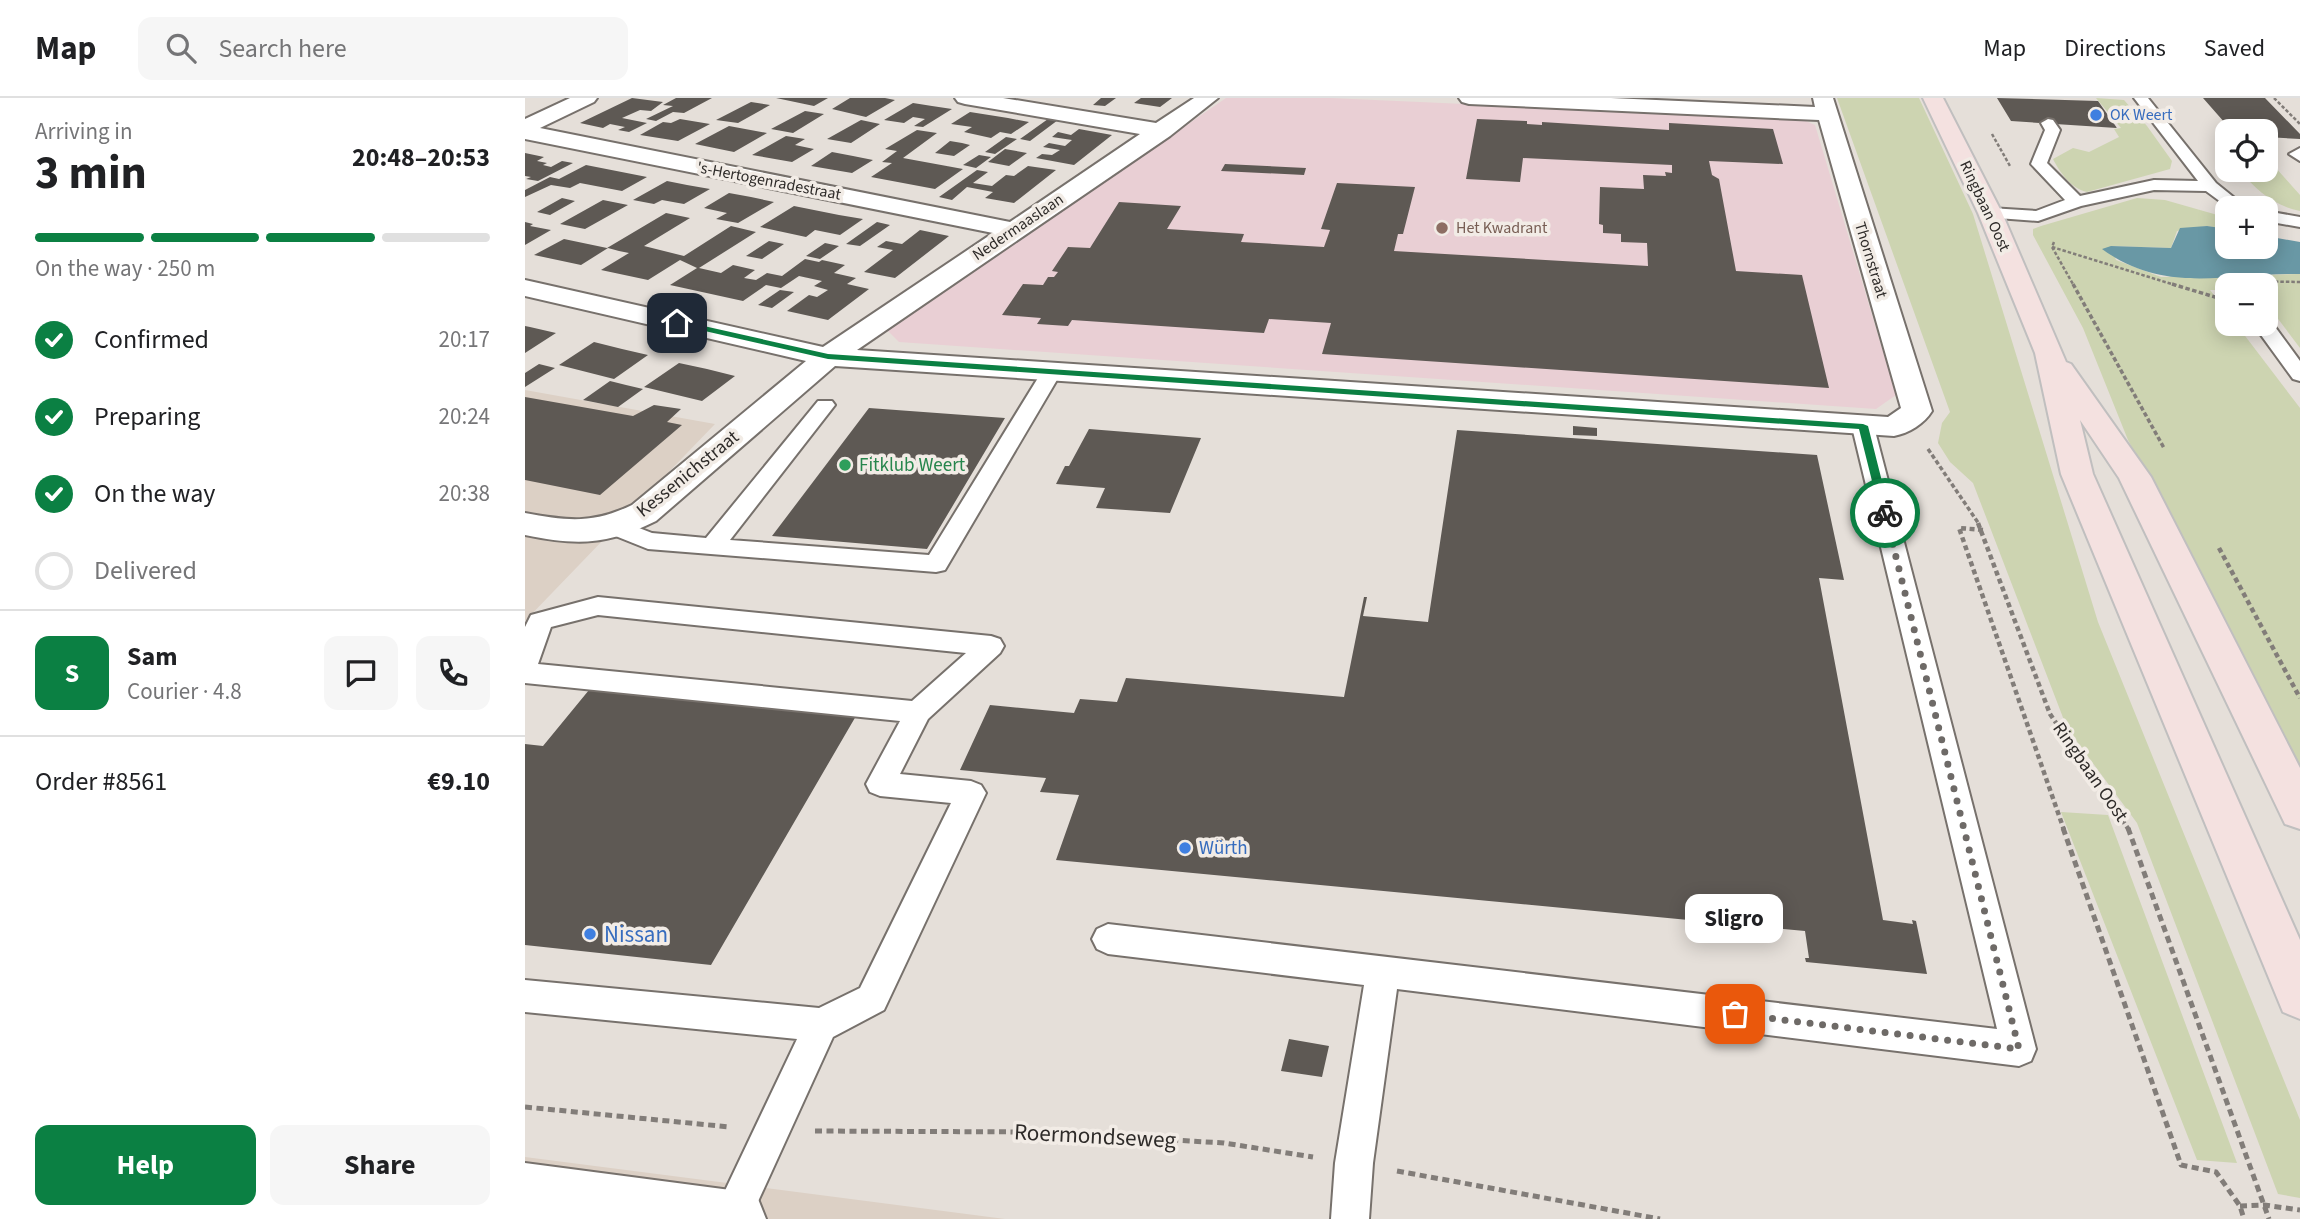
<!DOCTYPE html>
<html lang="en">
<head>
<meta charset="utf-8">
<style>
  :root { --surface:#fff; --page:#f6f6f6; --text:#202124; --muted:#757577; --line:#e0e0e0; --accent:#0b8043 }
  body { margin:0; font-family:"Source Sans 3",sans-serif; background:var(--page); color:var(--text); height:100vh; display:flex; flex-direction:column; font-size:26px; white-space:nowrap }
  * { box-sizing:border-box; margin:0 }
  p { font-size:23px; color:var(--muted) }
  .icon { flex:none; width:38px; height:38px; fill:none; stroke:currentColor; stroke-width:2; stroke-linecap:round; stroke-linejoin:round }
  .map { position:relative; flex:1; overflow:hidden }
  .details { display:flex; flex-direction:column; background:var(--surface); width:525px }
  .details>* { flex:none }
  .fabs { position:absolute; left:1690px; top:21px; display:grid; gap:14px }
  .fabs a { display:grid; place-items:center; width:63px; height:63px; border-radius:14px; background:var(--surface); box-shadow:0 4px 18px #0003; font-size:35px }
  .pin { position:absolute; display:grid; place-items:center; width:60px; height:60px; color:#fff; margin:-30px; border-radius:14px; box-shadow:0 4px 10px #0006 }
  .courier { position:absolute; display:grid; place-items:center; width:70px; height:70px; margin:-35px; border:5px solid #0b8043; border-radius:50%; background:#fff; color:#222; box-shadow:0 2px 9px #0007 }
  .bubble { position:absolute; height:49px; border-radius:14px; background:var(--surface); box-shadow:0 4px 18px #0003; font-size:23px; font-weight:700; line-height:49px; text-align:center }
  .head em { font-style:normal; font-weight:700 }
  .head div { display:flex; flex-direction:column-reverse }
  .head { display:flex; align-items:center; justify-content:space-between; height:119px; padding:0 35px }
  h1 { font-size:46px; font-weight:700; line-height:52px }
  .bar { display:grid; grid-template-columns:repeat(4,1fr); gap:10px 7px; align-content:center; height:84px; padding:0 35px }
  .bar i { height:9px; border-radius:5px; background:var(--line) }
  .bar .on { background:var(--accent) }
  .bar p { grid-column:span 4 }
  .line { display:flex; align-items:center; gap:18px; padding:0 35px; border-top:2px solid var(--line) }
  .line div { flex:1 }
  .round { display:grid; place-items:center; flex:none; width:74px; height:74px; border-radius:14px; background:var(--page) }
  ol { padding:0 35px; list-style:none }
  li { display:flex; align-items:center; gap:21px; height:77px }
  li p { margin-inline-start:auto }
  li .icon { padding:7px; border-radius:50%; background:var(--accent); color:#fff; stroke-width:4 }
  li:last-child { color:var(--muted) }
  li i { width:38px; height:38px; border:4px solid var(--line); border-radius:50% }
  .button { display:flex; gap:14px; margin-top:auto; padding:14px 35px }
  .button a { flex:1; height:80px; border-radius:14px; background:var(--accent); color:#fff; font-size:28px; font-weight:700; line-height:80px; text-align:center }
  .button a+a { background:var(--page); color:var(--text) }
  header { display:flex; align-items:center; gap:42px; box-sizing:border-box; height:98px; padding:0 35px; background:var(--surface); border-bottom:2px solid var(--line) }
  header strong { font-size:33px }
  nav { display:flex; gap:38px; margin-inline-start:auto; font-size:24px }
  .search { width:490px; height:63px; background:var(--page); display:flex; align-items:center; gap:18px; box-sizing:border-box; padding:0 24px; border-radius:14px; color:var(--muted); font-size:26px }
  main { display:flex; flex:1; min-height:0 }
  .map>svg:first-child { display:block }
  .commercial { fill:#e9cfd4 }
  .built { fill:#dcd0c5 }
  .green { fill:#cdd4b1 }
  .water { fill:#6998a5 }
  .building { fill:#5e5954 }
  .lines { fill:none; stroke-linecap:round; stroke-linejoin:round }
  .service-casing { stroke:#77716c; stroke-width:4 }
  .minor-casing { stroke:#77716c; stroke-width:4 }
  .tertiary-casing { stroke:#77716c; stroke-width:4 }
  .primary-casing { stroke:#c0bfbf; stroke-width:4 }
  .path-far3 { stroke:#827d79; stroke-width:2.5; stroke-dasharray:3.5 2; stroke-linecap:butt }
  .path-far2 { stroke:#827d79; stroke-width:3.5; stroke-dasharray:4.5 2.5; stroke-linecap:butt }
  .path-far1 { stroke:#827d79; stroke-width:4.5; stroke-dasharray:5 3.5; stroke-linecap:butt }
  .path { stroke:#827d79; stroke-width:5; stroke-dasharray:7 4.5; stroke-linecap:butt }
  .service { fill:#fff; fill-rule:evenodd }
  .minor { fill:#fff; fill-rule:evenodd }
  .tertiary { fill:#fff; fill-rule:evenodd }
  .primary { fill:#f4e1e0; fill-rule:evenodd }
  .route { fill:#0b8043 }
  .done { stroke:#6e6a67; stroke-width:7; stroke-dasharray:0 12.6 }
  .shop-dot { fill:#3f7fe0; stroke:#f2ece6; stroke-width:2.5 }
  .education-dot { fill:#8d6e63; stroke:#f2ece6; stroke-width:2.5 }
  .leisure-dot { fill:#2e9e5b; stroke:#f2ece6; stroke-width:2.5 }
  .labels { text-anchor:middle; dominant-baseline:central; stroke-width:7; stroke-linejoin:round; paint-order:stroke }
  .far-shop-label { font-size:16px; fill:#366cbe; stroke:#f2ece6; text-anchor:start }
  .far-street-label { font-size:16px; fill:#2e2b29; stroke:#f2ece6 }
  .far-education-label { font-size:16px; fill:#785e54; stroke:#f2ece6; text-anchor:start }
  .leisure-label { font-size:19px; fill:#27864d; stroke:#f2ece6; text-anchor:start }
  .street-label { font-size:19px; fill:#2e2b29; stroke:#f2ece6 }
  .shop-label { font-size:19px; fill:#366cbe; stroke:#f2ece6; text-anchor:start }
  .near-shop-label { font-size:23px; fill:#366cbe; stroke:#f2ece6; text-anchor:start }
  .near-street-label { font-size:23px; fill:#2e2b29; stroke:#f2ece6 }
</style>
</head>
<body>
<header>
<strong>Map</strong>
<div class="search"><svg class="icon" aria-label="search" viewBox="0 0 24 24"><circle cx="10" cy="10" r="6"/><path d="M15 15l6 6"/></svg>Search here</div>
<nav><a>Map</a><a>Directions</a><a>Saved</a></nav>
</header>
<main>
<section class="details">
<div class="head"><div><h1>3 min</h1><p>Arriving in</p></div><em>20:48–20:53</em></div>
<div class="bar"><i class="on"></i><i class="on"></i><i class="on"></i><i></i><p>On the way · 250 m</p></div>
<ol>
<li><svg class="icon" aria-label="check" viewBox="0 0 24 24"><path d="M5 12l5 5 9-10"/></svg>Confirmed<p>20:17</p></li>
<li><svg class="icon" aria-label="check" viewBox="0 0 24 24"><path d="M5 12l5 5 9-10"/></svg>Preparing<p>20:24</p></li>
<li><svg class="icon" aria-label="check" viewBox="0 0 24 24"><path d="M5 12l5 5 9-10"/></svg>On the way<p>20:38</p></li>
<li><i></i>Delivered</li>
</ol>
<div class="line" style="height:126px"><b class="round" style="background:var(--accent);color:#fff">S</b><div><b>Sam</b><p>Courier · 4.8</p></div><a class="round"><svg class="icon" aria-label="chat" viewBox="0 0 24 24"><path d="M4 5h16v11H9l-5 4z"/></svg></a><a class="round"><svg class="icon" aria-label="phone" viewBox="0 0 24 24"><path d="M5 4h4l2 5-3 2q2 4 5 5l2-3 5 2v4C11 20 4 13 5 4z"/></svg></a></div>
<div class="line" style="height:91px"><div>Order #8561</div><b>€9.10</b></div>
<div class="button"><a>Help</a><a>Share</a></div>
</section>
<div class="map">
<svg width="1775" height="1121" viewBox="0 0 1775 1121">
  <rect width="100%" height="100%" fill="#e5dfd9"/>
  <path class="commercial" d="M701,0H805L1276,21L1290,27L1371,297L1351,311L374,244L363,233Z"/>
  <path class="built" d="M0,292L190,326L0,523Z
    M0,1059L480,1121H0Z"/>
  <path class="green" d="M1312,0H1394L1448,116L1573,524L1775,1022V1100L1753,1096L1612,725L1542,630L1448,385L1425,364L1413,345L1417,325L1425,314Z
    M1571,0L1599,2L1622,28L1647,63L1645,71L1562,94C1547,91 1535,75 1528,61L1548,50L1564,54L1594,39L1589,31L1596,30Z
    M1741,59L1775,97V113C1747,107 1732,92 1714,72H1741Z
    M1612,100L1640,102L1703,120V131L1682,128L1652,133L1646,150L1586,148L1591,162L1636,179L1775,176V250L1741,205V187H1728L1725,184L1717,187H1703V192H1685L1703,215V226H1711L1775,310V675L1603,342L1558,230L1508,137V131L1516,128Z
    M1536,714L1583,717L1712,1065L1672,1062Z"/>
  <path class="water" d="M1682,128L1703,131V149H1741V138L1775,144V176C1703,174 1642,198 1577,151L1586,148L1646,150L1655,130Z"/>
  <path class="building" d="M107,0L138,4L126,13L115,12L97,20L122,25L104,34L93,32L100,29L85,26L78,30L55,25Z
    M151,0H187L159,15L148,14L131,23L121,21L148,8L138,7Z
    M251,0H303L289,8Z
    M325,0H360L370,2L341,19L307,11Z
    M576,0H591L580,8L568,7Z
    M616,0H647L635,9L609,5Z
    M1472,0L1573,3L1592,30L1486,23Z
    M1678,0H1740L1775,36V41L1741,39V33H1707Z
    M226,4L245,7L213,25L191,22Z
    M388,5L407,8L427,11L398,29L389,28L400,21L388,19L379,25L359,22Z
    M280,13L299,16L268,35L246,31Z
    M445,14L483,20L504,24L486,36L475,34L466,40L439,34L447,29L426,26Z
    M155,21L185,26L153,43L115,37L138,24L146,25Z
    M523,21L533,22L505,43L495,41Z
    M952,21L1002,23V26L1017,27V24L1144,32V25L1248,31L1258,66L1184,63L1187,77L1194,81L1211,173L1277,177L1304,290L797,256L806,225L744,221L739,235L547,222L543,228L512,226L516,220L477,217L498,186L518,187L523,179H529L533,174L527,173L543,149L565,150L594,104L656,108L642,131L719,136L716,144L799,149L805,132L796,131L812,85L890,89L878,136H873L869,153L1123,168L1122,145L1096,144V136L1078,135V127L1074,126L1075,89L1119,91L1118,77L1141,78L1140,74L1147,75V67L998,60L995,84L941,81Z
    M336,22L355,26L326,45L302,41Z
    M204,28L242,35L209,54L170,46Z
    M554,31L587,37L549,67L511,60L517,56L527,57L535,52L518,49L524,45L540,48L547,42L527,39L533,34L546,37Z
    M392,32L412,35L378,60L438,71L410,91L346,79L367,65L357,64L372,53L360,51Z
    M261,38L280,41L270,47L289,51L267,64L227,57Z
    M481,39L492,41L470,56L460,54Z
    M425,43L437,45L445,47L429,58L410,55Z
    M480,51L502,55L484,68L463,64Z
    M307,54L328,58L348,62L327,75L286,68Z
    M0,55L19,59L12,63L22,65L18,67L26,69L37,63L48,65L13,83L1,81L6,79L0,78Z
    M454,57L466,59L451,70L438,67Z
    M700,66L781,70L779,77L696,73Z
    M61,67L122,79L97,93L55,85L45,90L26,87L0,99V92L25,79L34,81Z
    M503,68L531,72L489,105L460,100L468,94L442,89L427,102L414,99L452,72L463,74L448,85L467,88L481,77L489,78Z
    M142,83L162,87L185,91L159,106L137,102L129,106L108,102Z
    M204,95L226,99L249,104L213,125L191,121L202,115L179,110Z
    M37,100L50,103L25,117L12,114Z
    M78,102L103,107L60,131L35,126Z
    M269,108L314,117L338,121L315,137L290,132L281,139L235,129Z
    M141,115L165,120L119,148L159,158L206,128L231,134L174,170L196,175L208,167L230,172L219,180L231,182L242,175L257,178L280,161L294,164L297,162L320,167L309,175L331,180L322,186L344,191L303,222L262,213L284,197L292,199L303,192L289,188L297,183L274,178L256,190L241,187L218,203L145,187L172,170L155,162L123,182L76,172L104,155L94,153L83,150L56,167L9,157L39,141L82,150Z
    M0,124L8,126L5,128L26,132L0,147Z
    M352,124L365,127L335,148L321,146Z
    M395,132L424,138L370,180L339,174L368,152L352,149L361,143L377,146Z
    M244,143L259,146L237,161L221,158Z
    M300,145L314,148L295,161L281,158Z
    M255,192L269,194L247,210L233,207Z
    M0,228L5,229L31,235L0,255Z
    M69,244L97,251L123,257L89,281L34,267Z
    M154,265L182,271L210,278L177,303L119,289Z
    M14,266L30,270L0,289V275Z
    M85,283L101,287L118,291L93,309L58,302Z
    M0,299L108,318L129,307L156,311L142,324L157,327L75,397L0,382Z
    M344,310L480,320L402,451L247,438Z
    M1048,328L1072,330V338L1048,337Z
    M564,331L676,340L645,415L571,410L580,390L531,386L540,368H544Z
    M932,332L1292,357L1319,482L1294,480L1358,822L1388,826L1387,822L1391,823L1402,876L1281,864L1280,860H1284L1280,833L531,762L554,697L515,694L521,680L435,672L465,607L549,615L555,601L592,604L601,580L819,599L839,499H842L838,518L903,524Z
    M64,592L331,618L186,867L0,847V646L18,648Z
    M764,941L804,948L797,979L756,973Z"/>
  <g class="lines">
    <defs>
      <path id="service" d="M1609,0H1623L1691,85L1722,110H1704L1681,93L1629,92L1556,108L1513,123L1459,119L1457,115L1459,111L1465,110L1511,113L1540,102L1506,66L1520,32L1516,25L1523,21L1528,22L1535,32L1522,65L1555,98L1629,82L1673,83Z
        M1775,50V63L1764,56Z
        M1741,113L1775,119V129L1741,123Z
        M1741,221L1745,222L1775,263V283L1768,281L1728,226H1741Z
        M526,269L533,271L536,275L420,472L411,474L123,451L83,435L79,429L83,423L91,421L127,435L181,440L293,303H307L310,307L205,442L404,457L516,275L519,271Z
        M1338,323L1346,324L1349,329L1511,951L1506,963L1494,968L872,891L848,1065L844,1121H806L810,1065L839,887L583,856L572,851L567,841L572,831L583,826L1472,931L1327,329L1330,324Z
        M73,499L466,538L475,541L479,548L475,555L403,621L375,676L446,683L456,687L461,695L359,912L308,939L225,1121L187,1120L272,941L0,914V882L294,910L335,890L426,705L355,698L345,694L341,686L375,623L0,585V529L6,517ZM73,517L441,555L387,603L13,566L26,529Z"/>
      <path id="minor" d="M45,0H72L69,4L15,30L485,124L615,36L440,6L433,4L430,0H478L631,25L669,0H693L645,38L332,252L1363,319L1376,310L1294,22L944,6L937,4L934,0H1086L1290,9L1288,0H1308L1407,313C1399,326 1384,335 1369,338L310,268L131,423C83,447 52,448 0,437V415C43,423 67,426 107,407L281,263L0,198V182L298,249L468,135L0,41V21Z"/>
      <path id="tertiary" d="M0,1065L213,1093L233,1101L241,1121H0Z"/>
      <path id="primary" d="M1398,0H1418L1477,115L1541,264L1546,266L1626,379L1775,670V731L1760,726L1594,380L1555,322L1568,376L1775,842V921L1758,914L1536,376L1510,255L1453,115Z"/>
    </defs>
    <use href="#service" class="service-casing"/>
    <use href="#minor" class="minor-casing"/>
    <use href="#tertiary" class="tertiary-casing"/>
    <use href="#primary" class="primary-casing"/>
    <path class="path-far3" d="M1749,0L1775,26
      M1467,36L1485,68
      M1529,144L1527,149L1549,188
      M1527,149L1653,188
      M1713,187L1717,183L1775,184"/>
    <path class="path-far2" d="M1548,186L1639,350
      M1647,186L1703,203
      M1403,351L1454,426"/>
    <path class="path-far1" d="M1453,425L1525,616L1604,732
      M1458,432L1434,430L1539,732
      M1694,450L1775,600"/>
    <path class="path" d="M1538,730L1656,1067L1691,1074L1715,1108L1719,1121
      M1603,730L1744,1121
      M0,1009L205,1029
      M290,1033L512,1034L699,1045L788,1059
      M872,1073L1135,1121
      M1715,1108L1739,1107L1775,1112"/>
    <use href="#service" class="service"/>
    <use href="#minor" class="minor"/>
    <use href="#tertiary" class="tertiary"/>
    <use href="#primary" class="primary"/>
  </g>
  <path class="route" d="M152,222L303,256L1338,326L1343,328L1365,415L1360,419L1355,415L1334,331L303,261L149,226Z"/>
  <g class="lines">
    <path class="done" d="M1210,916L1494,951L1360,415"/>
  </g>
  <g class="shop-dot">
    <circle cx="1571" cy="17" r="7"/>
    <circle cx="660" cy="750" r="7"/>
    <circle cx="65" cy="836" r="7"/>
  </g>
  <circle class="education-dot" cx="917" cy="130" r="7"/>
  <circle class="leisure-dot" cx="320" cy="367" r="7"/>
  <g class="labels">
    <g class="far-shop-label">
      <text x="1585" y="17">OK Weert</text>
    </g>
    <g class="far-street-label">
      <text transform="translate(244 83) rotate(11)">'s-Hertogenradestraat</text>
      <text transform="translate(1460 108) rotate(65)">Ringbaan Oost</text>
      <text transform="translate(493 129) rotate(-34)">Nedermaaslaan</text>
      <text transform="translate(1346 162) rotate(73)">Thornstraat</text>
    </g>
    <g class="far-education-label">
      <text x="931" y="130">Het Kwadrant</text>
    </g>
    <g class="leisure-label">
      <text x="334" y="367">Fitklub Weert</text>
    </g>
    <g class="street-label">
      <text transform="translate(163 376) rotate(-39)">Kessenichstraat</text>
      <text transform="translate(1565 674) rotate(55)">Ringbaan Oost</text>
    </g>
    <g class="shop-label">
      <text x="674" y="750">Würth</text>
    </g>
    <g class="near-shop-label">
      <text x="79" y="836">Nissan</text>
    </g>
    <g class="near-street-label">
      <text transform="translate(570 1038) rotate(3)">Roermondseweg</text>
    </g>
  </g>
</svg>
<div class="fabs">
<a><svg class="icon" aria-label="locate" viewBox="0 0 24 24"><circle cx="12" cy="12" r="6"/><path d="M12 2v4M12 18v4M2 12h4M18 12h4"/></svg></a>
<a>+</a>
<a>−</a>
</div>
<div class="pin" style="left:1210px;top:916px;background:#ea580c"><svg class="icon" aria-label="bag" viewBox="0 0 24 24"><path d="M5 8h14l-1 12H6zM9 8a3 3 0 0 1 6 0"/></svg></div>
<div class="pin" style="left:152px;top:225px;background:#1f2937"><svg class="icon" aria-label="home" viewBox="0 0 24 24"><path d="M3 11l9-7 9 7M6 9v11h12V9"/></svg></div>
<div class="courier" style="left:1360px;top:415px"><svg class="icon" aria-label="bike" viewBox="0 0 24 24"><circle cx="6" cy="16" r="4"/><circle cx="18" cy="16" r="4"/><path d="M6 16l4-8h5l3 8M10 8l3 8H6M13 5h3"/></svg></div>
<div class="bubble" style="left:1160px;top:796px;width:98px">Sligro</div>
</div>
</main>
</body>
</html>
